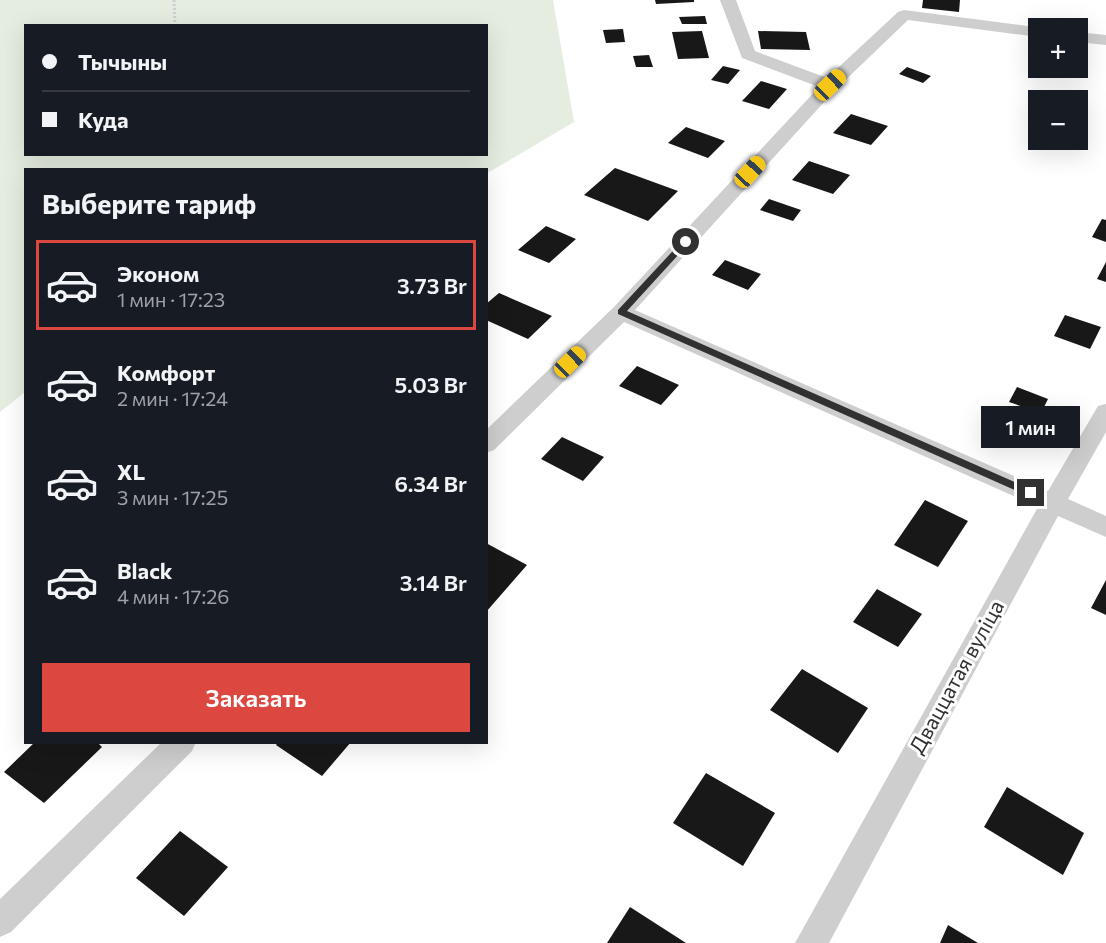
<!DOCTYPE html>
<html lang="ru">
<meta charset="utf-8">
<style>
:root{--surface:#171b24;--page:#242831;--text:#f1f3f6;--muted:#9ea1a6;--line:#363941;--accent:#dc483f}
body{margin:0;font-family:Commissioner,sans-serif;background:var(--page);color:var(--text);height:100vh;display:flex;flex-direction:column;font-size:22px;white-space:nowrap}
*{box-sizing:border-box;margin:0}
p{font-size:20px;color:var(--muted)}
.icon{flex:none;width:33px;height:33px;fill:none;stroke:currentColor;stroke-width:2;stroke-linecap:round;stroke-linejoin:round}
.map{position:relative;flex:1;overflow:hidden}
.sheet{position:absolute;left:24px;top:168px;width:464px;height:576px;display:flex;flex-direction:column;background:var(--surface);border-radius:0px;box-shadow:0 6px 24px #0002}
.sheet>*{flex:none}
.top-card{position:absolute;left:24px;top:24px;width:464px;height:132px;border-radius:0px;box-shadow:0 6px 24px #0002;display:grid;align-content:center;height:132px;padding:0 18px;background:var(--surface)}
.tools{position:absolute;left:1028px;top:18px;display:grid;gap:12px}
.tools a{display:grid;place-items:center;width:60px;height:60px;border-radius:0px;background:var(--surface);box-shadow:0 6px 24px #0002;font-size:30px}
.end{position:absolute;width:27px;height:27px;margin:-14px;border:8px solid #313131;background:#fff;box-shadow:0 0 0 3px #fff}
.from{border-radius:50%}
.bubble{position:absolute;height:42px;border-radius:0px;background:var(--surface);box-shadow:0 6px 24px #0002;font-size:20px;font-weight:600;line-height:42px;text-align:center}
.car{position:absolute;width:18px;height:36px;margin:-18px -9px;border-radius:8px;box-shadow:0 0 4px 2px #0007;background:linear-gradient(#f5c518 24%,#345 0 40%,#f5c518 0 76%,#345 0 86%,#f5c518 0)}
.top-card b{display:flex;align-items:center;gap:21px;height:57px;font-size:22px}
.top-card b+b{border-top:2px solid var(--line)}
.top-card i{width:15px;height:15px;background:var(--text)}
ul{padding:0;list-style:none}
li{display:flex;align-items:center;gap:18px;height:90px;margin:0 12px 9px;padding:0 6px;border:3px solid transparent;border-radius:0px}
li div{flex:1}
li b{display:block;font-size:22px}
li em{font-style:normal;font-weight:600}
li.active{border-color:var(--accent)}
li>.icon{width:54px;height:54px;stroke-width:1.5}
h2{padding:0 18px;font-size:27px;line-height:72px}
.button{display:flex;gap:12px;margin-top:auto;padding:12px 18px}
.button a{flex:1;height:69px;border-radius:0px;background:var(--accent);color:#fff;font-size:24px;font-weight:600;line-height:69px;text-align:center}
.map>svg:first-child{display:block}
.green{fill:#e5ede0;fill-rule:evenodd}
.building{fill:#181818}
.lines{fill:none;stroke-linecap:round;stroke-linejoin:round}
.path{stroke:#cecece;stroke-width:3;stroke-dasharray:2 2;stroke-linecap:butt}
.minor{fill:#cecece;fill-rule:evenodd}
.route{fill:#313131}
.labels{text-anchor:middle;stroke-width:6;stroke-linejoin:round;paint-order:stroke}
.street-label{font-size:21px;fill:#313131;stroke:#fff}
</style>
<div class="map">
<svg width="1106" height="943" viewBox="0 0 1106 943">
<rect width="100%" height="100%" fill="#fff"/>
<path class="green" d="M 0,0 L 553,0 L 574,122 L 486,174 L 486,170 L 26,170 L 25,392 L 0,412 ZM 26,26 L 486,26 L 486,154 L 26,154 Z"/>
<path class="building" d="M 655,0 L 694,0 L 694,2 L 656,4 Z
M 923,0 L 960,0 L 959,12 L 922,8 Z
M 705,16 L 707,24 L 682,24 L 679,17 Z
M 623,29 L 625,42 L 606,43 L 603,30 Z
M 702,31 L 709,58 L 678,59 L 672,32 Z
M 758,31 L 806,32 L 810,50 L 761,49 Z
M 649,55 L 653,67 L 636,67 L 633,56 Z
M 723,66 L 740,70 L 728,84 L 711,80 Z
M 907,67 L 931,76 L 923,83 L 899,74 Z
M 761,81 L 787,89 L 769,109 L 742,101 Z
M 851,114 L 888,126 L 871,145 L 833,133 Z
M 686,127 L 725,141 L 708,158 L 668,143 Z
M 809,161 L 850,175 L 833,194 L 792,180 Z
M 615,168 L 678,191 L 648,221 L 584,195 Z
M 769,199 L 801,210 L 793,221 L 760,210 Z
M 1102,219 L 1106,220 L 1106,242 L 1092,237 Z
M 546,226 L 576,239 L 549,263 L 518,250 Z
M 725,260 L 761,274 L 748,290 L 712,275 Z
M 1106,262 L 1106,282 L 1097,279 Z
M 499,293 L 552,316 L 528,339 L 486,320 L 486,304 Z
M 1065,315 L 1101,327 L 1090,349 L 1054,336 Z
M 637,366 L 679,385 L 661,405 L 619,386 Z
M 1017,387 L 1048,399 L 1041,413 L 1009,402 Z
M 562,437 L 604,457 L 583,481 L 541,459 Z
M 925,500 L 968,521 L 938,567 L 894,545 Z
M 486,543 L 527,565 L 486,612 Z
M 1106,580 L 1106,615 L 1091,608 Z
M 877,589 L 922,614 L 898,647 L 853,622 Z
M 802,669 L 868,708 L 838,753 L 770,710 Z
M 35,742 L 97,742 L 102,747 L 44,803 L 4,772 Z
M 278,742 L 351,742 L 322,776 L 276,745 Z
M 706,773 L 775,813 L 743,866 L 673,823 Z
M 1007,787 L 1084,833 L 1063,875 L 984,827 Z
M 180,831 L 228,867 L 184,916 L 136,878 Z
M 630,907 L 686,943 L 607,943 Z
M 948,925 L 978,943 L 940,943 Z"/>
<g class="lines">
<path class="path" d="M 174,0 L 175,26"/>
<path class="minor" d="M 720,0 L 736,0 L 755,51 L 827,78 L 898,12 L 904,10 L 1043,28 L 1038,28 L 1038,37 L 908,20 L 836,89 L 635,310 L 1048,491 L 1098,406 L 1106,404 L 1106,432 L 1068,499 L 1106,516 L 1106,537 L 1058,516 L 829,943 L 795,943 L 1038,507 L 624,322 L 494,450 L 486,453 L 486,430 L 614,307 L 819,87 L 742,58 Z
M 1077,32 L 1106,35 L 1106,45 L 1077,42 Z
M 162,742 L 196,742 L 192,751 L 11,932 L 0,937 L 0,899 Z"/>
</g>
<path class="route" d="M 683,240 L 690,242 L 627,311 L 1035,491 L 1035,496 L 1028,496 L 618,314 L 618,310 Z"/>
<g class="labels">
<g class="street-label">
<text transform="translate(957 677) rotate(-61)" y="7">Дваццатая вуліца</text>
</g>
</g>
</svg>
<div class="tools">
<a>+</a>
<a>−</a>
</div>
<i class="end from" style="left:686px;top:242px"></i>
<i class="end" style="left:1031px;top:493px"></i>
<div class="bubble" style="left:981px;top:406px;width:99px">1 мин</div>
<i class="car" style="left:830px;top:85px;rotate:46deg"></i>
<i class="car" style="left:750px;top:172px;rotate:43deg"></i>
<i class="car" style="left:570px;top:362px;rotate:46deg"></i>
<div class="top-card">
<b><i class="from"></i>Тычыны</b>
<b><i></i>Куда</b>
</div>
<section class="sheet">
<h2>Выберите тариф</h2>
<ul>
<li class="active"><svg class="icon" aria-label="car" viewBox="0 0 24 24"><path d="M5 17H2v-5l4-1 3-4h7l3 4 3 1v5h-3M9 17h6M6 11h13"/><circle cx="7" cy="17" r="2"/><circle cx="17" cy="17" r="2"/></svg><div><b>Эконом</b><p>1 мин · 17:23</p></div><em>3.73 Br</em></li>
<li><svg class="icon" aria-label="car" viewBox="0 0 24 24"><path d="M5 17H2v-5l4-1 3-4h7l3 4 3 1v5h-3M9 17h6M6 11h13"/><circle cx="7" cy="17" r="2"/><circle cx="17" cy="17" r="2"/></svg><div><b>Комфорт</b><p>2 мин · 17:24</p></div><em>5.03 Br</em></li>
<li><svg class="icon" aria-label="car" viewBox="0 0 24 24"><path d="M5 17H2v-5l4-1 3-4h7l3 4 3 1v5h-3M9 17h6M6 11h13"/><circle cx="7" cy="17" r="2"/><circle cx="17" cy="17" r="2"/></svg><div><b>XL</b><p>3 мин · 17:25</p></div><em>6.34 Br</em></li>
<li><svg class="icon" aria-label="car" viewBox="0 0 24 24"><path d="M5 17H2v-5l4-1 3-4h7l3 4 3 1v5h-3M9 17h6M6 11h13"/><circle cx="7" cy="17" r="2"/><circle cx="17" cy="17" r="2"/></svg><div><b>Black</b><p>4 мин · 17:26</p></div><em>3.14 Br</em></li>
</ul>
<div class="button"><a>Заказать</a></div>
</section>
</div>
